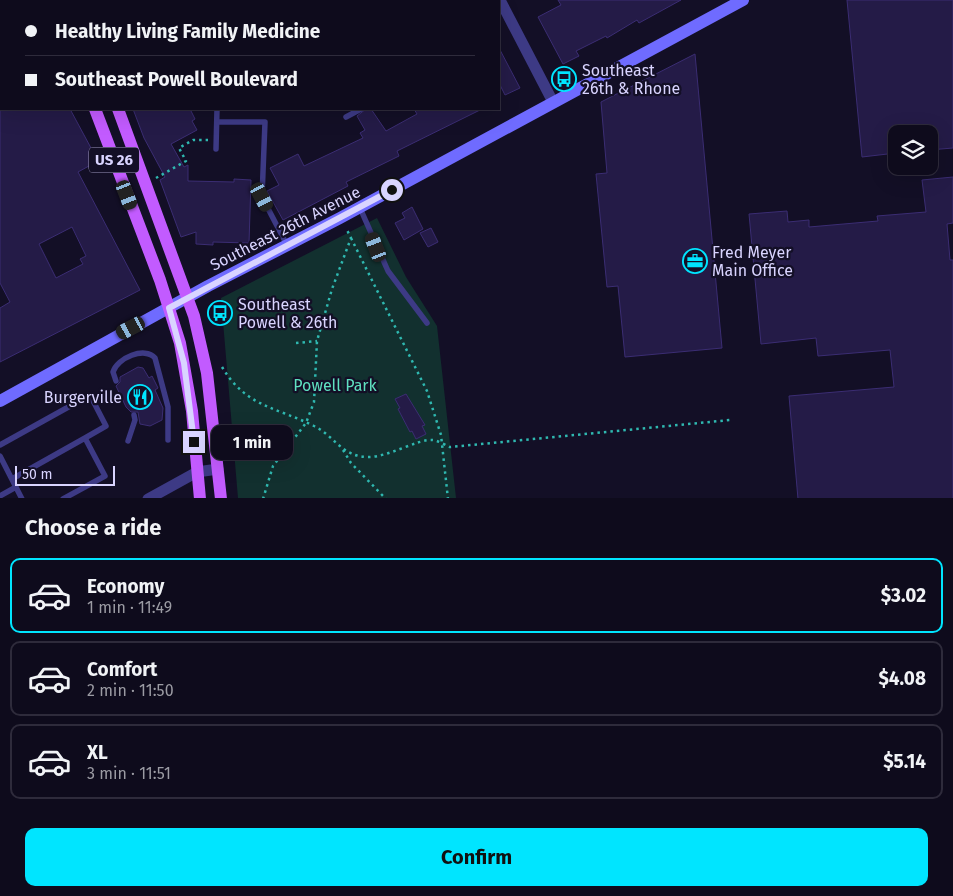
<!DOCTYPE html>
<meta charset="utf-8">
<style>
:root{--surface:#0e0b1c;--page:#1c1929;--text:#f1f3f6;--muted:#9b9ba3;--line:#2e2b3b;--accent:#00e5ff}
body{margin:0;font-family:"Fira Sans",sans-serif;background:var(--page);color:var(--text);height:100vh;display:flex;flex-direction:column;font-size:19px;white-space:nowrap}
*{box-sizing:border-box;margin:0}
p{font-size:16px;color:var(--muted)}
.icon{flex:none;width:28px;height:28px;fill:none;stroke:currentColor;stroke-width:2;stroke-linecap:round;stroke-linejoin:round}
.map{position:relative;height:498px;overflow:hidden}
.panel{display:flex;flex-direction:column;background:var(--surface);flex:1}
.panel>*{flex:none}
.guide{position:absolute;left:0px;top:0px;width:500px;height:110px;box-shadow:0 5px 20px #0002,0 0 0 1px var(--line);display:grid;align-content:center;height:110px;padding:0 25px;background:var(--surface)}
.buttons{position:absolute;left:888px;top:125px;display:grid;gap:10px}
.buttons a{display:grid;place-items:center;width:50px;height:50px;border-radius:10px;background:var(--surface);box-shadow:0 5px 20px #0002,0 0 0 1px var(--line);font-size:25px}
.scale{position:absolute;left:15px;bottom:12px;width:100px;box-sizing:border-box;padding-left:5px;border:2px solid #d9d4ff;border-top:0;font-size:14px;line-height:18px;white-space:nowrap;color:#d9d4ff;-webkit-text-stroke:4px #130f26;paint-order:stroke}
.end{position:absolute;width:22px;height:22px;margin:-11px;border:6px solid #d9d4ff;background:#111;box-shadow:0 0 0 2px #111}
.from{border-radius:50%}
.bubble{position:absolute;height:35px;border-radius:10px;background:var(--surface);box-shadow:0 5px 20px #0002,0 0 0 1px var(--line);font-size:16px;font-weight:700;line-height:35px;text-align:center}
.car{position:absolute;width:15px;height:30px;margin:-15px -8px;border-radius:6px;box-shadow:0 0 4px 1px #0007;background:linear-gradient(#222 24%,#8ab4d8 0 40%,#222 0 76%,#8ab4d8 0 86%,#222 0)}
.guide b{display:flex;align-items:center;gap:18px;height:48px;font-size:19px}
.guide b+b{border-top:1px solid var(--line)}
.guide i{width:12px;height:12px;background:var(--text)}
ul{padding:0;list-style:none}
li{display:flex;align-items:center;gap:15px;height:75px;margin:0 10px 8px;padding:0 15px;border:2px solid var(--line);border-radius:10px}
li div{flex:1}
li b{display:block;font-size:19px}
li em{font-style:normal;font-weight:700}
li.active{border-color:var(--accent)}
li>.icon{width:45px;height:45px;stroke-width:1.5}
h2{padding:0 25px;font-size:22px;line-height:60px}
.button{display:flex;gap:10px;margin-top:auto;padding:10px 25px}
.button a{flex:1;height:58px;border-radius:10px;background:var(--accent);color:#111;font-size:20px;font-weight:700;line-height:58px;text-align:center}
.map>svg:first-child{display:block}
.green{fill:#12302f}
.building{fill:#241b47;stroke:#3b2d73;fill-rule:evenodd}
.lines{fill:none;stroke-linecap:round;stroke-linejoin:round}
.path{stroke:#2fb8b0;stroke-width:2.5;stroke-dasharray:2.5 4;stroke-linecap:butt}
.lane{stroke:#3d3a85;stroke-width:5.5}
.street{stroke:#3d3a85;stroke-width:11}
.secondary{stroke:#6f6bff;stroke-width:12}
.primary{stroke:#c25bff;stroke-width:12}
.route{stroke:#d9d4ff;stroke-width:6}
.labels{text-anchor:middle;stroke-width:4.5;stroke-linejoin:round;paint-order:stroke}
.shield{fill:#130f26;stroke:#9e99be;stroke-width:1}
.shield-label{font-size:15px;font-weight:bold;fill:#d9d4ff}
.poi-label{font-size:16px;fill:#d9d4ff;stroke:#130f26;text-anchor:start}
.street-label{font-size:16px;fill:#d9d4ff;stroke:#130f26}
.park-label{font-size:16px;fill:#5fe0c0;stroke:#130f26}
</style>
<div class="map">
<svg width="953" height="499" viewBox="0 0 953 499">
<rect width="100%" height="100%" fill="#130f26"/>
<path class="green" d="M 377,218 L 406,277 L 437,326 L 456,498 L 238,498 L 221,298 Z"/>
<path class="building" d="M 558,0 L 681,0 L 639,23 L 637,20 L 607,38 L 606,36 L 576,51 L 579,56 L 563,64 L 538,17 L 561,5 Z
M 847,0 L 953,0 L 953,148 L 929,150 L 929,134 L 896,134 L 896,153 L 862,157 Z
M 499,48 L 520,88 L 505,95 L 499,83 Z
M 695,54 L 722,348 L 625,357 L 618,286 L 607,287 L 596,174 L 607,173 L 601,102 Z
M 0,109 L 70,109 L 98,161 L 78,172 L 140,290 L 0,362 L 0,308 L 10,302 L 0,283 ZM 72,227 L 86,256 L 80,259 L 83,264 L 56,278 L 39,244 Z
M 133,109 L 190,109 L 195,119 L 192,121 L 197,130 L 171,144 L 184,167 L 188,165 L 188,181 L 234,182 L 234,179 L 251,180 L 249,243 L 213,242 L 213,245 L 196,244 L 196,232 L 181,237 L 160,180 L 165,177 L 144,138 Z
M 366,109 L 371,109 L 386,131 L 417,114 L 414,109 L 482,109 L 397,151 L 399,156 L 346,182 L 348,186 L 283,220 L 267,191 L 279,185 L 270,168 L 298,154 L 304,166 L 363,138 L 360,133 L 365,130 L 357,116 Z
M 953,177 L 953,223 L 947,224 L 950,260 L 953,260 L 953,499 L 798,499 L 789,396 L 894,387 L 890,350 L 818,356 L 816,338 L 761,344 L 749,214 L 787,211 L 788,222 L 809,220 L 809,227 L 878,221 L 877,216 L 926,212 L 922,180 Z
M 412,207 L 423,229 L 404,240 L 395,223 L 405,218 L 402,213 Z
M 431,228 L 438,242 L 428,247 L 420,233 Z
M 138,367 L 143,368 L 149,378 L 152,376 L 158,388 L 155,390 L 163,408 L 162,420 L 150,426 L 140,424 L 138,412 L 131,412 L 126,407 L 116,386 L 120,382 L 120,377 Z
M 406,394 L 425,425 L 422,426 L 426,434 L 416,439 L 412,431 L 410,432 L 398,409 L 400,408 L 395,399 Z"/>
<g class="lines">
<path class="path" d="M 156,178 L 186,161 L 179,148 L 193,140 L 208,140
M 351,238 L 427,391 L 441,435 L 448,499
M 296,343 L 317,341
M 222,367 C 246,407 276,407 314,426 C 335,436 341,457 369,457 C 388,457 418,439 432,440 C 437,440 445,445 450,447 L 730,420
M 343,450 L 351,463 L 386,499
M 263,499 L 273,466 L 306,423 L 314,402 L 317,341 L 332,289 L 351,238 L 346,228"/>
<path class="lane" d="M 200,0 L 201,1
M 346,117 L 361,109
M 217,122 L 265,122 L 262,197 L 287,245
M 216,149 L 217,109
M 360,208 L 388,271 L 427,323
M 116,381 L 113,372 C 117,358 145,346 155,358 L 168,407 L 168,440
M 128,441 L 135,420 L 134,415
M 0,445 L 90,395 L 106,426 L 85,438
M 0,456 L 22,499
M 12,479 L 85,438 L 105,476 L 63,499
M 0,496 L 16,487"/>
<path class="street" d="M 500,0 L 553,102
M 409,1 L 411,0
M 0,39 L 1,38
M 148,499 L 197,472 L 218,469"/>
<path class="secondary" d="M 0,401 L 208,286 L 340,218 L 743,0"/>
<path class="primary" d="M 54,0 L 54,1
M 76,0 L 77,1
M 95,109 L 160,280 L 180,343 L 192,411 L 200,499
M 118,109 L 194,316 L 207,373 L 221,499"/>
</g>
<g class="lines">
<path class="route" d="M 194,442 L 184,363 L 169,308 L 392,190"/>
</g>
<defs>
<symbol id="bus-ring" viewBox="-11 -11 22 22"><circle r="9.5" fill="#130f26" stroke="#00e5ff" stroke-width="1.5"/><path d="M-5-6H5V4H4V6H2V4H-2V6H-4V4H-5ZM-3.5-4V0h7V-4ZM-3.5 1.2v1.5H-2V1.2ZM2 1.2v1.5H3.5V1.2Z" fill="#00e5ff"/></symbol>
<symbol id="office-ring" viewBox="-11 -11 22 22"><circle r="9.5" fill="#130f26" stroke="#00e5ff" stroke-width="1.5"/><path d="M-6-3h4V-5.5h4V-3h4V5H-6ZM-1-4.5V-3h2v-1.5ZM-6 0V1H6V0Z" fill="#00e5ff"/></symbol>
<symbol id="restaurant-ring" viewBox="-11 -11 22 22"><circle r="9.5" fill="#130f26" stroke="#00e5ff" stroke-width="1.5"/><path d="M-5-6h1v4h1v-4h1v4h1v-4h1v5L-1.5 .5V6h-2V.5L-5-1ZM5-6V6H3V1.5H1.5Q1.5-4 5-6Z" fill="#00e5ff"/></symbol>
</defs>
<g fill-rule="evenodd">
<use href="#bus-ring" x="550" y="65" width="28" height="28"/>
<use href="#office-ring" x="681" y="247" width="28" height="28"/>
<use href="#bus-ring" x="206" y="299" width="28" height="28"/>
<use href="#restaurant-ring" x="126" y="383" width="28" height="28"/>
</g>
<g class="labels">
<rect class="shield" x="89" y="147.5" width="50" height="25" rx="4"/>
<g class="shield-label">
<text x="114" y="165">US 26</text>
</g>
<g class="poi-label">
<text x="582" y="76">Southeast<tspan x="582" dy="18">26th &amp; Rhone</tspan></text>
<text x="712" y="258">Fred Meyer<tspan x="712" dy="18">Main Office</tspan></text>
<text x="238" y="310">Southeast<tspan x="238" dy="18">Powell &amp; 26th</tspan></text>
<text x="122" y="403" text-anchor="end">Burgerville</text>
</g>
<g class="street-label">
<text transform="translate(285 228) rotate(-27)" y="6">Southeast 26th Avenue</text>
</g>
<g class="park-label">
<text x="335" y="391">Powell Park</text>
</g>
</g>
</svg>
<div class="buttons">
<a><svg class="icon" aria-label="layers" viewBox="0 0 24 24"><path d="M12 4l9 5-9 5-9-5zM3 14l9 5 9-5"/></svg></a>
</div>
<div class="scale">50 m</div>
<i class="end from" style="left:392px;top:190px"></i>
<i class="end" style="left:194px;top:442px"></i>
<div class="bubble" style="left:211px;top:425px;width:82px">1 min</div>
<i class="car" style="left:127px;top:195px;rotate:159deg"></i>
<i class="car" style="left:262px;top:197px;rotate:152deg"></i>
<i class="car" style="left:376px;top:247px;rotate:339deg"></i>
<i class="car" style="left:131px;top:328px;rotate:242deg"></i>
<div class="guide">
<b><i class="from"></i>Healthy Living Family Medicine</b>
<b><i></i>Southeast Powell Boulevard</b>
</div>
</div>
<section class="panel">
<h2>Choose a ride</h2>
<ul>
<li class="active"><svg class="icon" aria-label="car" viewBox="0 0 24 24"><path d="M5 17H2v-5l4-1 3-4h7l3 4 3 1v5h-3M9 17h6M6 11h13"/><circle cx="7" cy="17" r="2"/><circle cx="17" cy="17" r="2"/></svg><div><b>Economy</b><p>1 min · 11:49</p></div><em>$3.02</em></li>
<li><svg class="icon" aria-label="car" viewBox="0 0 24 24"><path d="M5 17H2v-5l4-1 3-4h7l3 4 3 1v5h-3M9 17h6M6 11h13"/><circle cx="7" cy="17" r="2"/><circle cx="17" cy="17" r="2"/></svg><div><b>Comfort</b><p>2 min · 11:50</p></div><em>$4.08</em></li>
<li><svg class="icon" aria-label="car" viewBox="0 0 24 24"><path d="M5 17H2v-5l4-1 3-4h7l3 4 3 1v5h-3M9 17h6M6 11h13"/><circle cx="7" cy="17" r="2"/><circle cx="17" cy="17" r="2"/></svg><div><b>XL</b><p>3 min · 11:51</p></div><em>$5.14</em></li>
</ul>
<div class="button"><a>Confirm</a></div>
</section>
